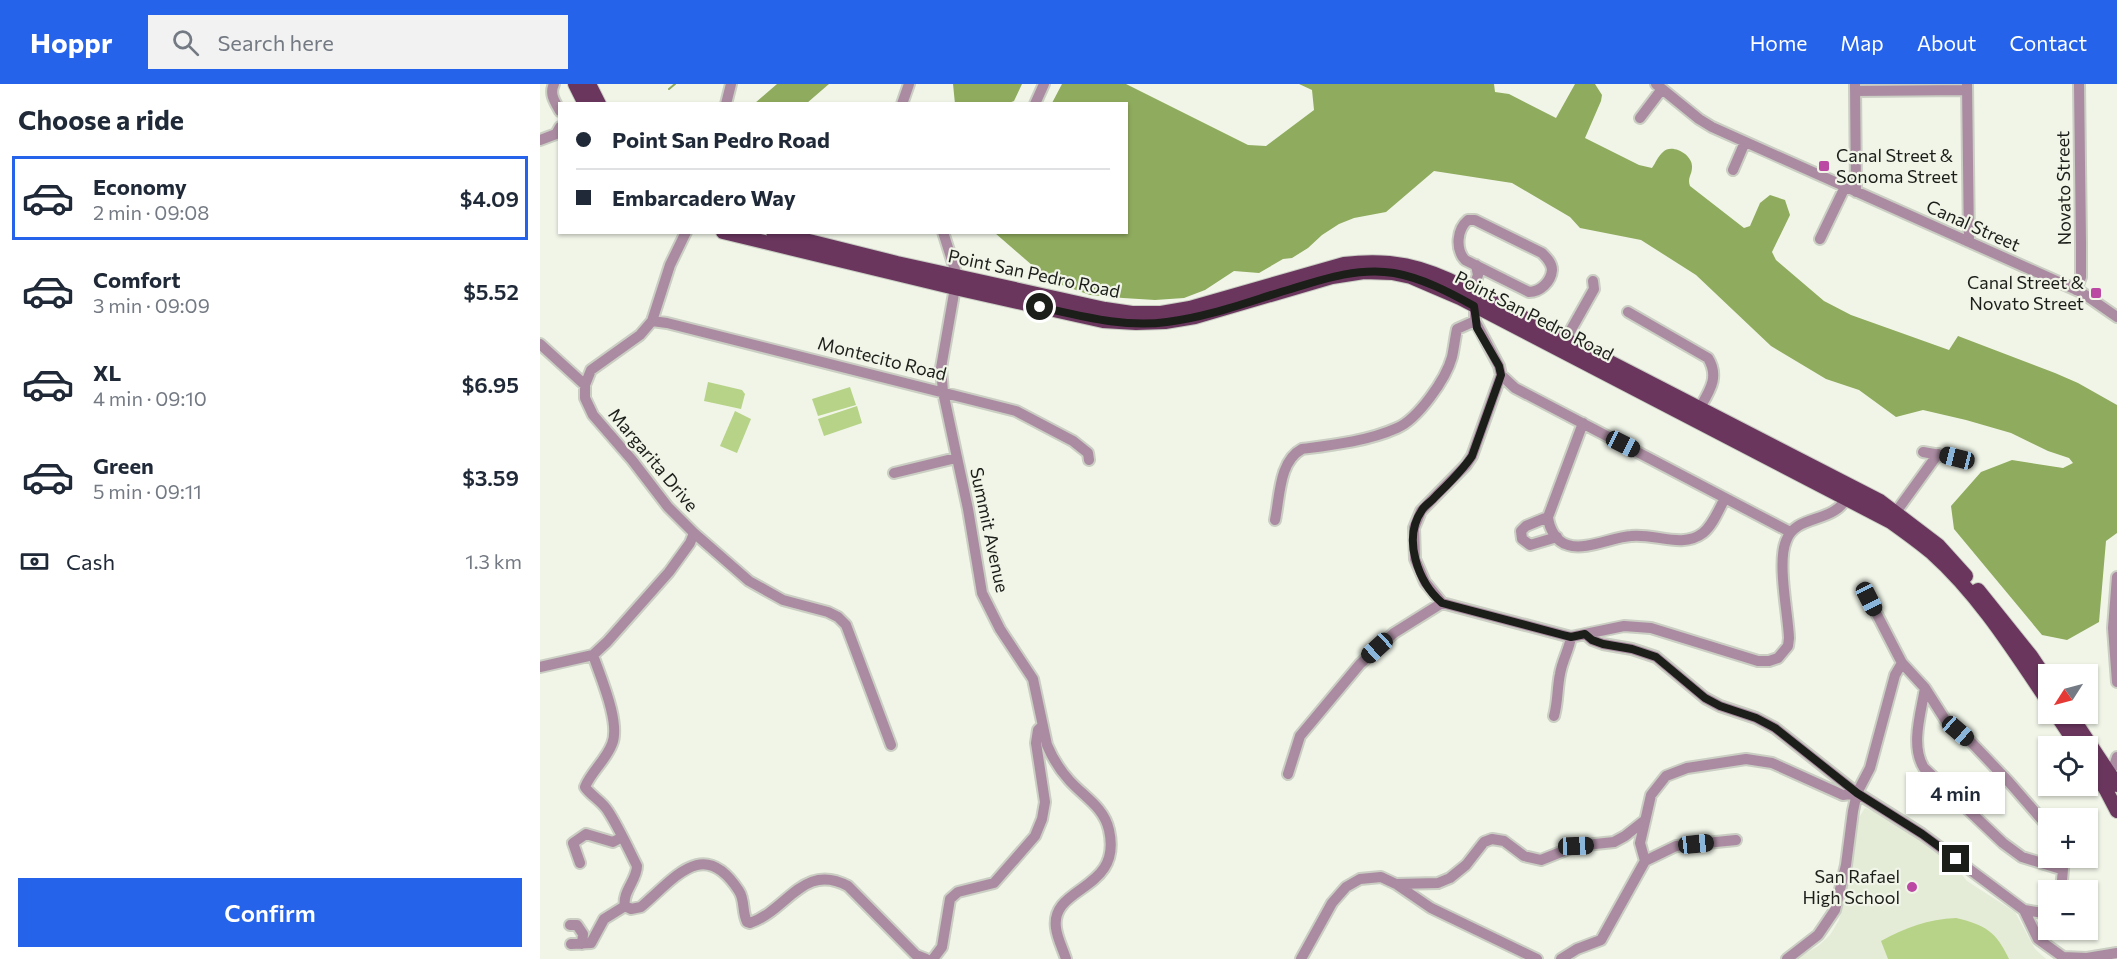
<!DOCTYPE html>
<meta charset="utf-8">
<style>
:root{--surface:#fff;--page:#f2f2f3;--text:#1f2937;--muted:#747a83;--line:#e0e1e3;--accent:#2563eb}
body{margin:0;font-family:Commissioner,sans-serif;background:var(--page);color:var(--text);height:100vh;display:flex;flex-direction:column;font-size:22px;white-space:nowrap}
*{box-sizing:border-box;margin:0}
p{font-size:20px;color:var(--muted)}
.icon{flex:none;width:33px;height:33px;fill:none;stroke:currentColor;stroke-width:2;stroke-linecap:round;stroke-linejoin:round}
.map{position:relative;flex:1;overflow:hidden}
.sheet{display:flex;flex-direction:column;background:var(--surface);width:540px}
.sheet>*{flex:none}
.hud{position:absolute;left:18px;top:18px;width:570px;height:132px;border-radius:0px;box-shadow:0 2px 4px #0004;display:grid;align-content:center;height:132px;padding:0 18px;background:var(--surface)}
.needle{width:39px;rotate:234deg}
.fabs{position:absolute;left:1498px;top:580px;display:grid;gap:12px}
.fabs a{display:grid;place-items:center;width:60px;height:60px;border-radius:0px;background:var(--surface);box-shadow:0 2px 4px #0004;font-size:30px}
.end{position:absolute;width:27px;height:27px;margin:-14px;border:8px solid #1c1e19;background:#fff;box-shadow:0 0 0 3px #fff}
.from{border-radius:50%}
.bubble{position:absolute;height:42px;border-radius:0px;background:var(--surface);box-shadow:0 2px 4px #0004;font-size:20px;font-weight:600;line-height:42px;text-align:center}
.car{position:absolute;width:18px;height:36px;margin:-18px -9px;border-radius:8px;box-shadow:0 0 4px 2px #0007;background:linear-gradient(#222 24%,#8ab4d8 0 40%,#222 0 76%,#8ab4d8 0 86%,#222 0)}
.hud b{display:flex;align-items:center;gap:21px;height:57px;font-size:22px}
.hud b+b{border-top:2px solid var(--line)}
.hud i{width:15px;height:15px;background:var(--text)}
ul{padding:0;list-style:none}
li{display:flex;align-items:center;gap:18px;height:84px;margin:0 12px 9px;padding:0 6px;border:3px solid transparent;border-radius:0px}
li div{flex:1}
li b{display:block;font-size:22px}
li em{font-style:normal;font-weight:600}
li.selected{border-color:var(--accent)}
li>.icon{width:54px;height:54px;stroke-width:1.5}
h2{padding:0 18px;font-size:27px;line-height:72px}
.pay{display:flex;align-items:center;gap:15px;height:66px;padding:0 18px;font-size:22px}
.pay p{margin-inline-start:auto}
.primary-button{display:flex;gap:12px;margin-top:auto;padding:12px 18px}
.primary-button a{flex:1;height:69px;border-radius:0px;background:var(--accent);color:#fff;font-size:24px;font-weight:600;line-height:69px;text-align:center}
header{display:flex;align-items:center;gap:36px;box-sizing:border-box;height:84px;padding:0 30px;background:var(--accent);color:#fff}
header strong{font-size:28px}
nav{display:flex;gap:33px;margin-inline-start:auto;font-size:21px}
.search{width:420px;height:54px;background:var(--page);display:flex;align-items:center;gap:15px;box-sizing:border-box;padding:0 21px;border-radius:0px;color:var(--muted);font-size:22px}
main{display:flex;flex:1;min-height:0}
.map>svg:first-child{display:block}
.built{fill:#e4ecd7}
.green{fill:#b7d387}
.water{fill:#8fab5d}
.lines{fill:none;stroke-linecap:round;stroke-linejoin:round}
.stream{stroke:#8fab5d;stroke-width:2}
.minor-casing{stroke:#cacec3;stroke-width:14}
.major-casing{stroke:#cacec3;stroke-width:16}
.minor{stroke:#aa8ba1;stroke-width:10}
.major{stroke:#6a365e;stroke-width:14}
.route{stroke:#1c1e19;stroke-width:8}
.poi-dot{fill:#bb49a4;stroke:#f0f5e8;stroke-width:2}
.labels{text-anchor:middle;stroke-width:4.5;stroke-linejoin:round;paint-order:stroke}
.poi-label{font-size:18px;fill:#1c1e19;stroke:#f0f5e8;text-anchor:end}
.street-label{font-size:18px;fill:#1c1e19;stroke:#f0f5e8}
</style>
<header>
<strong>Hoppr</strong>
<div class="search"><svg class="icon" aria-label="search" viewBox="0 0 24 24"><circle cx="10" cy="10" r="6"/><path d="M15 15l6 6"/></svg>Search here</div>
<nav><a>Home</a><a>Map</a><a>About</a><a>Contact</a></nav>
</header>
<main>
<section class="sheet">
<h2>Choose a ride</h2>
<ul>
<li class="selected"><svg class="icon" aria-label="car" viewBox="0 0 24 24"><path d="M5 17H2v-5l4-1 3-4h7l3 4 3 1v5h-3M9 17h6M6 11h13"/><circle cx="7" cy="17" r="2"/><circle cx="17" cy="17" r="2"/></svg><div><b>Economy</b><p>2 min · 09:08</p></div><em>$4.09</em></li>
<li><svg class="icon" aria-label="car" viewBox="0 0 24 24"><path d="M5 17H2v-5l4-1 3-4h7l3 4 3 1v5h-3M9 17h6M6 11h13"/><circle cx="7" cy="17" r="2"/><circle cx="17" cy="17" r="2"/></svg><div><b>Comfort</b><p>3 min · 09:09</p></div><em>$5.52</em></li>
<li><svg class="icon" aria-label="car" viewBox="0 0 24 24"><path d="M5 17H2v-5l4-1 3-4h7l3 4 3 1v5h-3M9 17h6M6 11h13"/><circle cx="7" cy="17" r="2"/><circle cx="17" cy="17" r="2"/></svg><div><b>XL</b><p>4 min · 09:10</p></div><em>$6.95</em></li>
<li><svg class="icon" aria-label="car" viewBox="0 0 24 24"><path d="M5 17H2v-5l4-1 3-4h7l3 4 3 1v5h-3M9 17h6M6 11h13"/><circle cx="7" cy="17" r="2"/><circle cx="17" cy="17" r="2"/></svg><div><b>Green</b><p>5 min · 09:11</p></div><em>$3.59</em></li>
</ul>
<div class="pay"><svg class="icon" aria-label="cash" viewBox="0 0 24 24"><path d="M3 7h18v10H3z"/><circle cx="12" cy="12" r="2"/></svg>Cash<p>1.3 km</p></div>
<div class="primary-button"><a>Confirm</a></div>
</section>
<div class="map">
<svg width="1577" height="875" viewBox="0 0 1577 875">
<rect width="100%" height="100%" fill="#f0f5e8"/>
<path class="built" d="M 1325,724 L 1346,732 L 1370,748 L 1390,765 L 1414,781 L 1427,797 L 1475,828 L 1495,865 L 1506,875 L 1256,875 L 1278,862 L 1290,851 L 1299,836 L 1306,809 L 1318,735 Z"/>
<path class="green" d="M 168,298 L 202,306 L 205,310 L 201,325 L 164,317 Z
M 310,303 L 316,321 L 278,332 L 272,315 Z
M 317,322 L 322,339 L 284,352 L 278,335 Z
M 195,327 L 211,335 L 197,369 L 180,362 Z
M 1416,834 C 1445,841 1456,847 1469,875 L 1348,875 L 1341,857 C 1365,844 1388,835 1416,834 Z"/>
<path class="water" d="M 237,0 L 289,0 L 267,19 L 215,19 Z
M 413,0 L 482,0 L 474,17 L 469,19 L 415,20 Z
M 522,0 L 586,0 L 708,61 L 726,62 L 774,26 L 772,6 L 759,0 L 954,0 L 955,8 L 969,10 L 1016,34 L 1035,0 L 1055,0 L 1062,11 L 1061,17 L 1045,54 L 1099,81 L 1112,84 C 1115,80 1118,72 1123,68 C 1132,59 1153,71 1152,83 C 1152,91 1147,94 1150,102 L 1204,144 L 1210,142 L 1220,119 L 1230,111 L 1245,116 L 1250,131 L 1232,168 L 1236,176 L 1284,217 L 1311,231 L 1409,266 L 1418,252 L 1515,289 L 1538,299 L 1577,321 L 1577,449 L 1566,457 L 1559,538 L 1527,556 L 1502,551 L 1414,445 L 1411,422 L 1441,388 L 1472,376 L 1523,384 L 1533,379 L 1529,374 L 1508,367 L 1471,349 L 1426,336 L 1383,326 L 1356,333 L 1319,306 L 1286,295 L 1231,262 L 1156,191 L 1101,156 L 1040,144 L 1030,133 L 972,99 L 894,87 L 846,128 L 814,134 L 799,140 L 782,151 L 768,164 L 752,174 L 743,175 L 719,189 L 694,187 L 665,206 L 644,214 L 615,216 L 583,214 L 550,211 L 522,201 L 493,182 L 455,149 L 586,148 L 586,20 L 512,19 Z"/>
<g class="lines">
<path class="stream" d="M 129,5 L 135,0"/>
<defs>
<path id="minor" d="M 14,0 C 9,10 15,18 20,27
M 1116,0 L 1159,35 L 1172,43 L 1541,208 L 1577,233
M 1315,0 L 1316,108
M 1427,0 L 1429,158
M 1315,7 L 1427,6
M 186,20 L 191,0
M 362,20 L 369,0
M 495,20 L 504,0
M 1100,34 L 1122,5
M 0,56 L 16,50 L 20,43
M 1193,86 L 1205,58
M 928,136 L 935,136 L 1002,169 C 1007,174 1012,179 1012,186 C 1011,198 1000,208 989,208 L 925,176 C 915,165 917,145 928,136 Z
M 146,148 L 130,181 L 112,237 L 100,251 L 51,286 L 45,301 L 45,314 L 53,331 L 92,376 L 128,423 L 154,449 L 209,497 L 243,516 L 288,528 L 298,533 L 306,541 L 351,661
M 403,148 L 417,192 L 401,284 L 403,308 L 428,425 L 442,509 L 460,545 L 493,595 L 507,661 C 512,673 520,686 529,696 C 544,713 564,723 569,746 C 583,808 510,801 516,844 C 517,854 523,865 526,875
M 1280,155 L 1305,103
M 936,181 L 938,191 L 935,199 L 935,237 L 959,282 L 961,291 L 932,372 L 926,381 L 881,427 L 874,444 L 875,475 L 885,498 L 902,519 L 1031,553 L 1084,542 L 1111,544 L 1218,577 L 1229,577 L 1238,574 L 1248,562 L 1249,554 C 1248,529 1237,479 1246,457 C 1256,428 1296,442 1309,409
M 1536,206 L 1541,193 L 1541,160 L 1539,0
M 1088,228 L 1168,274 C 1181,295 1167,310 1157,329
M 112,237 L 127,239 L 476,327 L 533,357 L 548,369 L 549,376
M 0,260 L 45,301
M 1023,260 L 1054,205 L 1053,197
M 961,291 L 975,304 L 1250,448
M 1043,339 L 1008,433 C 1009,444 1016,458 1028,461 C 1045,467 1073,453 1091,452 C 1115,449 1142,465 1163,449 C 1173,441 1179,425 1185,414
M 1383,368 L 1417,374
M 354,389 L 416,374
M 1356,428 L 1398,370
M 1008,433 L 986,442 L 981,447 L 982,455 L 990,461 L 1017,453
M 735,436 C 740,412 739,377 762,365 C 793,361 828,357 857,344 C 878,335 906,295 912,273 C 914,264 915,254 917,245 L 935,237
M 1577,493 L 1573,544 L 1577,598
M 1329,515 L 1362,579 L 1385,604 L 1406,637 L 1430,657 L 1469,698 L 1509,744
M 1045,550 L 1052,556 L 1063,560 L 1092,565 L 1116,573 L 1165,614 L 1180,622 L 1216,634 L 1235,644 L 1317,709 L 1382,750 L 1484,826 L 1498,855 L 1523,873 L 1547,874 L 1577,869
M 53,571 C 60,592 81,639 72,660 C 66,676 51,688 45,703 C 50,711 62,717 68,727 C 79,744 88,764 97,782 C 97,796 82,808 85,822 L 91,825 L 101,823 C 135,794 164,752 199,807 C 205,816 202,828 207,838 L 210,839 C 248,826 263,778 308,802 L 376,871 L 386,875
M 0,583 L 53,571 L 67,558 L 129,488 L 150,459 L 154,449
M 1385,604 C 1381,629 1370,662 1384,684 L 1463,759 L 1482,773 L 1521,785
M 1014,632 C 1018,618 1017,604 1020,590 C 1022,577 1029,566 1031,553
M 748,690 L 760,652 L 820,580 L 854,549 L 902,519
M 1562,692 L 1574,682 L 1577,673
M 1105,777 L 1100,759 L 1111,711 L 1126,692 L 1147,684 L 1206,675 L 1232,679 L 1303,711 L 1317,709
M 1105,777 L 1136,762 L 1196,756
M 40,779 L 33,759 L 46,750 L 73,758 L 82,753
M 856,800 L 891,824 L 997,875
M 1521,807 L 1524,774
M 1484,826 L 1509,830
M 30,841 L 37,841 L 43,850 L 42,860
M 31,860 L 51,859 L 64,835 L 85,822
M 393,875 L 402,863 L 410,815 L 418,808 L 454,799 L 495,752 L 502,735 L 505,718 L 496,659 L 498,646 L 502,642
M 761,875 L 792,819 L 806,803 L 820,795 L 841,793 L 856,800 L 898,799 L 910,794 L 926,781 L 944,758 L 952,755 L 964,757 L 984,772 L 1001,776 L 1036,762 L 1074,758 L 1085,752 L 1104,737
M 1021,875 L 1037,865 L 1061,856 L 1105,777
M 1247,875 L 1278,851 L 1295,826 L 1306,781 L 1313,727 L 1317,709 L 1330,684 L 1355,591 L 1362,579"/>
<path id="major" d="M 35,0 L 45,20
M 49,0 L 59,20
M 183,148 L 415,204 L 563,237 L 596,239 L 625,238 L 655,233 L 792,193 L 824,188 L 852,189 L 871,193 L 920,214 L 1351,438 C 1365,448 1379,458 1392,469 C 1439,511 1474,567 1509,619
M 233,148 L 357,179 L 565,225 L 592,229 L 621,229 L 650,224 L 804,180 C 851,174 882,182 924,203 L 1340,417 L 1398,461 L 1426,492
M 1438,506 L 1491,572 L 1509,599
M 1516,630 L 1538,663
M 1530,630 L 1577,701
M 1548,677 L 1566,706 L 1577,727"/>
</defs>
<use href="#minor" class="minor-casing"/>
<use href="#major" class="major-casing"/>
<use href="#minor" class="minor"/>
<use href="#major" class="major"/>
</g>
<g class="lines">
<path class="route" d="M 500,223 C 541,232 584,244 627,238 C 669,233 710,217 751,205 C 783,195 819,183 854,189 C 882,194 909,208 934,222 L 937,244 L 959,282 L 961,291 L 932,372 C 922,387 908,400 895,413 C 891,418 885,421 882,426 C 862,455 878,498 902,519 L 1023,551 L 1031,553 L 1045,550 L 1052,556 L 1063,560 L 1092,565 L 1116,573 L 1165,614 L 1180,622 L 1216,634 L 1235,644 L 1317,709 L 1382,750 L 1416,775"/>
</g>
<g class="poi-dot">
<rect x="1278" y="76" width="12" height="12" rx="3"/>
<rect x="1550" y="203" width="12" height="12" rx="3"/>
<circle cx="1372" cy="803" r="6"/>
</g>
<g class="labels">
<g class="poi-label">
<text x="1296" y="78" text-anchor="start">Canal Street &amp;<tspan x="1296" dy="21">Sonoma Street</tspan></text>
<text x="1544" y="205">Canal Street &amp;<tspan x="1544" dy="21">Novato Street</tspan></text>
<text x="1360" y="799">San Rafael<tspan x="1360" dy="21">High School</tspan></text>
</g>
<g class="street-label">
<text transform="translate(1524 104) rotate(-91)" y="6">Novato Street</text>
<text transform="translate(1433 142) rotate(24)" y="6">Canal Street</text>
<text transform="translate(494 190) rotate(12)" y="6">Point San Pedro Road</text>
<text transform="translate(994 232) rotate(27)" y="6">Point San Pedro Road</text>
<text transform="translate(342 275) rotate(14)" y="6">Montecito Road</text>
<text transform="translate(113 376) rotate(50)" y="6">Margarita Drive</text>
<text transform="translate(449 446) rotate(78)" y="6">Summit Avenue</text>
</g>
</g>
</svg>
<div class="fabs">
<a><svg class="needle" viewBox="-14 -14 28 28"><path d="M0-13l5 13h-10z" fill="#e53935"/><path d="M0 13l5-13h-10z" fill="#747a83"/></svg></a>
<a><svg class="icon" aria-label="locate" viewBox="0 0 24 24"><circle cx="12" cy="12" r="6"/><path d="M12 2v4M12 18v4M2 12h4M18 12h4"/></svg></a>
<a>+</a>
<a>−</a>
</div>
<i class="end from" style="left:500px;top:223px"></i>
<i class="end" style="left:1416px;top:775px"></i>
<div class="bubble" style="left:1366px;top:688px;width:99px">4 min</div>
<i class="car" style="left:1083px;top:360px;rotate:117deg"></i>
<i class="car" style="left:1417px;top:374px;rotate:284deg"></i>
<i class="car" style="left:1329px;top:515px;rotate:153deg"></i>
<i class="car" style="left:837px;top:564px;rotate:228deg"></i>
<i class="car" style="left:1418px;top:647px;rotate:131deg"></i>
<i class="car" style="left:1156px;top:760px;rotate:84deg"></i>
<i class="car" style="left:1036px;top:762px;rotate:88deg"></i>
<div class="hud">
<b><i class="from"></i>Point San Pedro Road</b>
<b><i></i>Embarcadero Way</b>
</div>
</div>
</main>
